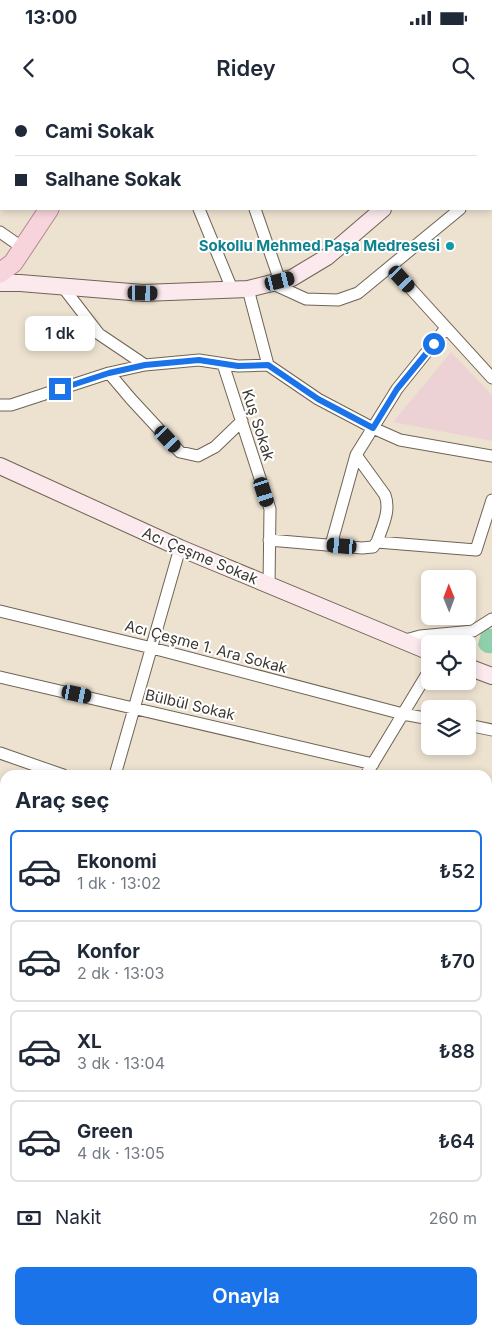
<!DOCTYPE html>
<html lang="tr">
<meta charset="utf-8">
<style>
:root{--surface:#fff;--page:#f6f6f7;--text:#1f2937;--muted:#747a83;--line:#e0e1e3;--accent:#1a73e8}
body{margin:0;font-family:Inter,sans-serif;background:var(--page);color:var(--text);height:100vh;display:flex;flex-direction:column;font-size:19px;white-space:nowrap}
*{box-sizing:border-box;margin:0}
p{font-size:16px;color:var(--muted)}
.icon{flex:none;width:28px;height:28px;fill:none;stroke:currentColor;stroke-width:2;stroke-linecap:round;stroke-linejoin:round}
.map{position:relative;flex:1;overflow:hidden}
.details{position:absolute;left:0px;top:670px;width:492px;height:565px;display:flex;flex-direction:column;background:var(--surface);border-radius:15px 15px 0 0;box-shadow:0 2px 8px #0003}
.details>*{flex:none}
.guide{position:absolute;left:0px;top:0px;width:492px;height:110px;box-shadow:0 2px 8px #0003;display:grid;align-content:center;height:110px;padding:0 15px;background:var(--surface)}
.needle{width:32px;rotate:359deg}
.fabs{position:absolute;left:421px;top:470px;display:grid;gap:10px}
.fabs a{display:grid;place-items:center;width:55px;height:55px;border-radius:8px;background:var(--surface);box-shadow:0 2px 8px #0003;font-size:25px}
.end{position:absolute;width:22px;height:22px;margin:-11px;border:6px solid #1a73e8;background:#fff;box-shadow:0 0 0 2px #fff}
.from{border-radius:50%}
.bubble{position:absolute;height:35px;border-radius:8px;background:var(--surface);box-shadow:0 2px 8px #0003;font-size:16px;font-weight:600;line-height:35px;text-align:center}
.car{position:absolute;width:15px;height:30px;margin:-15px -8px;border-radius:6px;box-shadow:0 0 4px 1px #0007;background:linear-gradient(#222 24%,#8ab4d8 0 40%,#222 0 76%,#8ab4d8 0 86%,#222 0)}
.guide b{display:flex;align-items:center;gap:18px;height:48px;font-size:19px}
.guide b+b{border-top:1px solid var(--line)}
.guide i{width:12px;height:12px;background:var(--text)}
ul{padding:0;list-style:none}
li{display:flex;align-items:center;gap:15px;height:82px;margin:0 10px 8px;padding:0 5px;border:2px solid var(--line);border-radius:8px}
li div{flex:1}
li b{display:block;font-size:19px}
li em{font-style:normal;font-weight:600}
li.active{border-color:var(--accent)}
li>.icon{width:45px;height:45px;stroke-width:1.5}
h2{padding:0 15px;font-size:22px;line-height:60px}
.pay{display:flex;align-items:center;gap:12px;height:55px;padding:0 15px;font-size:19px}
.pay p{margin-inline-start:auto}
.action{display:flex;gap:10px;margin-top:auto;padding:10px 15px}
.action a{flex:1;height:58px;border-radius:8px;background:var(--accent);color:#fff;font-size:20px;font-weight:600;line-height:58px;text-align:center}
.status{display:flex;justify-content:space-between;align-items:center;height:35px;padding:0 25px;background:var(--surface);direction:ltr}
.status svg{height:14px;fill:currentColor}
header{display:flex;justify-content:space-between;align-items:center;height:65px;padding:0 15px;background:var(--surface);font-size:22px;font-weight:600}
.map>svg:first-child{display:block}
.education{fill:#edd2d5}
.green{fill:#91ceaa}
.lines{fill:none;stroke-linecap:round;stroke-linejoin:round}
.street-casing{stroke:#6f6455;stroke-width:13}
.secondary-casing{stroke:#6f6455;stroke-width:18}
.primary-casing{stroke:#b28a90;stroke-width:21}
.highway-casing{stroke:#b28a90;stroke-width:23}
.street{stroke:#fff;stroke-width:11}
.secondary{stroke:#fbe9ed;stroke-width:16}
.primary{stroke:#f7d3db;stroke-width:19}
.highway{stroke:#f2b6c3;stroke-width:21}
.route{stroke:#1a73e8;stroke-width:6}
.culture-dot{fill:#0f9aa8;stroke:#fff;stroke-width:2}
.labels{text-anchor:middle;stroke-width:4;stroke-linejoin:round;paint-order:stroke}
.culture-label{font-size:15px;font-weight:bold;fill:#0d838f;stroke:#fff;text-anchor:end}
.street-label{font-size:15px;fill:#3b3730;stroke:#fff}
</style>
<div class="status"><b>13:00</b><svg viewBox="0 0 49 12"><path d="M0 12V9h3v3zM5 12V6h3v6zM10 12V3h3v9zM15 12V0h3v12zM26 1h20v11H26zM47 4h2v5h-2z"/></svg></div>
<header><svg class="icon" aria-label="back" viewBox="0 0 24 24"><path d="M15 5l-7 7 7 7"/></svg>Ridey<svg class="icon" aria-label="search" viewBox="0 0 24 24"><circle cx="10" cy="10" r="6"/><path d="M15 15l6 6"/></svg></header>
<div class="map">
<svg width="492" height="1235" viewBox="0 0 492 1235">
<rect width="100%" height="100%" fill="#ede2d0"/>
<path class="education" d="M 451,252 L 492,295 L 492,341 L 393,322 Z"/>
<path class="green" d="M 488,529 L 492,529 L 492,553 C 485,554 481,551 478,545 L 481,533 Z"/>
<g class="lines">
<defs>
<path id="street" d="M 21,0 L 21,1
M 121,0 L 121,1
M 46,1 L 47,0
M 170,1 L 170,0
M 0,55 L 1,55
M 199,109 L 232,189
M 255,109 L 280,181
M 0,132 L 23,148
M 391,167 L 492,278
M 271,183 L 306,199 L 338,200 L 358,193 L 460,109
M 62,186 L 99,234 L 145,265
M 248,189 L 268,265 L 318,299 L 373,328 L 400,340 L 492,356
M 223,264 L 270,409 L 269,485
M 109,273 L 131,299 L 180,352 L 198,356 L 215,347 L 242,321
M 0,305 L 11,305 L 109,273 L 145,265 L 199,260 L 238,266 L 268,265
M 269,440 L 362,448 L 373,447 L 377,442 C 382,427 391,411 385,395 L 356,355
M 377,442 L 476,450 L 492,400
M 331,445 L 356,355 L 397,289 L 446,228
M 0,511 L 152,548 L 403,614 L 430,619
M 402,541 L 420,536 L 473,531 L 492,519
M 0,577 L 373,664
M 468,625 L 492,630
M 0,653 L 63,675
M 115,675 L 180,448
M 366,675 L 430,569
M 488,752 L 492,746
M 488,790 L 492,792
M 0,843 L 5,844
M 488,935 L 492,938
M 488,1000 L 492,990
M 84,1235 L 86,1230"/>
<path id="secondary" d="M 0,183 L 20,183 L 143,193 L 248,189 L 292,178 L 327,157 L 383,109
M 0,366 L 180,448 L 430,552
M 468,567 L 492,576
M 0,1153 L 5,1154
M 335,1230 L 356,1235"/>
<path id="primary" d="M 419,0 L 420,1
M 231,1 L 235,0
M 491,78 L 492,78
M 0,173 L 13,163 L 49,109"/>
<path id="highway" d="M 0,968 L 5,969
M 0,986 L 5,987
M 488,1080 L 492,1081
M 488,1101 L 492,1102"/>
</defs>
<use href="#street" class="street-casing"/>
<use href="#secondary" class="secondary-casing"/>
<use href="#primary" class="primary-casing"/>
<use href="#highway" class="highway-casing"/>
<use href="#street" class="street"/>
<use href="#secondary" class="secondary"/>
<use href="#primary" class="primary"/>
<use href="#highway" class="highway"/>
</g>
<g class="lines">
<path class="route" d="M 60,289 L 109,273 L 145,265 L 199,260 L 238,266 L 268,265 L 318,299 L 373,328 L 397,289 L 434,244"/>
</g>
<circle class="culture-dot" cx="450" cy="146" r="5"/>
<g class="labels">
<g class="culture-label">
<text x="440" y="151">Sokollu Mehmed Paşa Medresesi</text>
</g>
<g class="street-label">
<text transform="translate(258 325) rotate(72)" y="5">Kuş Sokak</text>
<text transform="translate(200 456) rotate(23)" y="5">Acı Çeşme Sokak</text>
<text transform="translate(206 547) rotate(15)" y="5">Acı Çeşme 1. Ara Sokak</text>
<text transform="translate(190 605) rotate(13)" y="5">Bülbül Sokak</text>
</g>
</g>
</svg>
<div class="fabs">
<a><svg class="needle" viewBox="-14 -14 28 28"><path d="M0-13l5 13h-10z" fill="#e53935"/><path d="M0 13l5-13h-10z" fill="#747a83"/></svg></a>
<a><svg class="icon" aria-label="locate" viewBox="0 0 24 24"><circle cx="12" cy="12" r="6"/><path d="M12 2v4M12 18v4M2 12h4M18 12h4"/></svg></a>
<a><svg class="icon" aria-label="layers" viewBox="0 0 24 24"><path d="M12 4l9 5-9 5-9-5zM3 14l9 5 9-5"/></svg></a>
</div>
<i class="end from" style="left:434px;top:244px"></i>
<i class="end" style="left:60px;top:289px"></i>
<div class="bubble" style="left:25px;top:216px;width:70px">1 dk</div>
<i class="car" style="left:402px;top:179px;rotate:137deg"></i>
<i class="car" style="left:280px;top:181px;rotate:76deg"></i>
<i class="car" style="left:143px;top:193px;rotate:91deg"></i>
<i class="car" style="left:168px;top:339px;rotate:137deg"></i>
<i class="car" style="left:264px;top:392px;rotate:162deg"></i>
<i class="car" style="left:342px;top:446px;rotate:275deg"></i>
<i class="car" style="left:77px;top:594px;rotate:102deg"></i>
<div class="guide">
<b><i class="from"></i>Cami Sokak</b>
<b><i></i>Salhane Sokak</b>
</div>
<section class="details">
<h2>Araç seç</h2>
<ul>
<li class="active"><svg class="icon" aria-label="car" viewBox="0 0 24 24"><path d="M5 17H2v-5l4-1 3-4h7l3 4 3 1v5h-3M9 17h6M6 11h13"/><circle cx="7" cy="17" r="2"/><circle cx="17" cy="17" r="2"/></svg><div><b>Ekonomi</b><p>1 dk · 13:02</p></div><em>₺52</em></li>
<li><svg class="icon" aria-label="car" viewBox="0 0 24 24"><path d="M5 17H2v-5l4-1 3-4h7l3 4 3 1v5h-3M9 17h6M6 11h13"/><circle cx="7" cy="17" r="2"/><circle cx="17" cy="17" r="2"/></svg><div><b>Konfor</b><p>2 dk · 13:03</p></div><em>₺70</em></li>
<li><svg class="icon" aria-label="car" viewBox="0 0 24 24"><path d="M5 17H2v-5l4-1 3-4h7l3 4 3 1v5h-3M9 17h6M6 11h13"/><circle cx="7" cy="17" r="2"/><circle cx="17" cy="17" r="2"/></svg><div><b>XL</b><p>3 dk · 13:04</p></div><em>₺88</em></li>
<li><svg class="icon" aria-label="car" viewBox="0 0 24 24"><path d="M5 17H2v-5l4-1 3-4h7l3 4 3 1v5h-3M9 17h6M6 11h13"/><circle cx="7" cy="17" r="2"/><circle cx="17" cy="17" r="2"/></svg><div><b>Green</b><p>4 dk · 13:05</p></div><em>₺64</em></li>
</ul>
<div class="pay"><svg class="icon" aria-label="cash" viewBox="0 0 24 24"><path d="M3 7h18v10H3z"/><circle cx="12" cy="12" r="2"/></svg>Nakit<p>260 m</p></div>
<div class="action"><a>Onayla</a></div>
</section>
</div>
